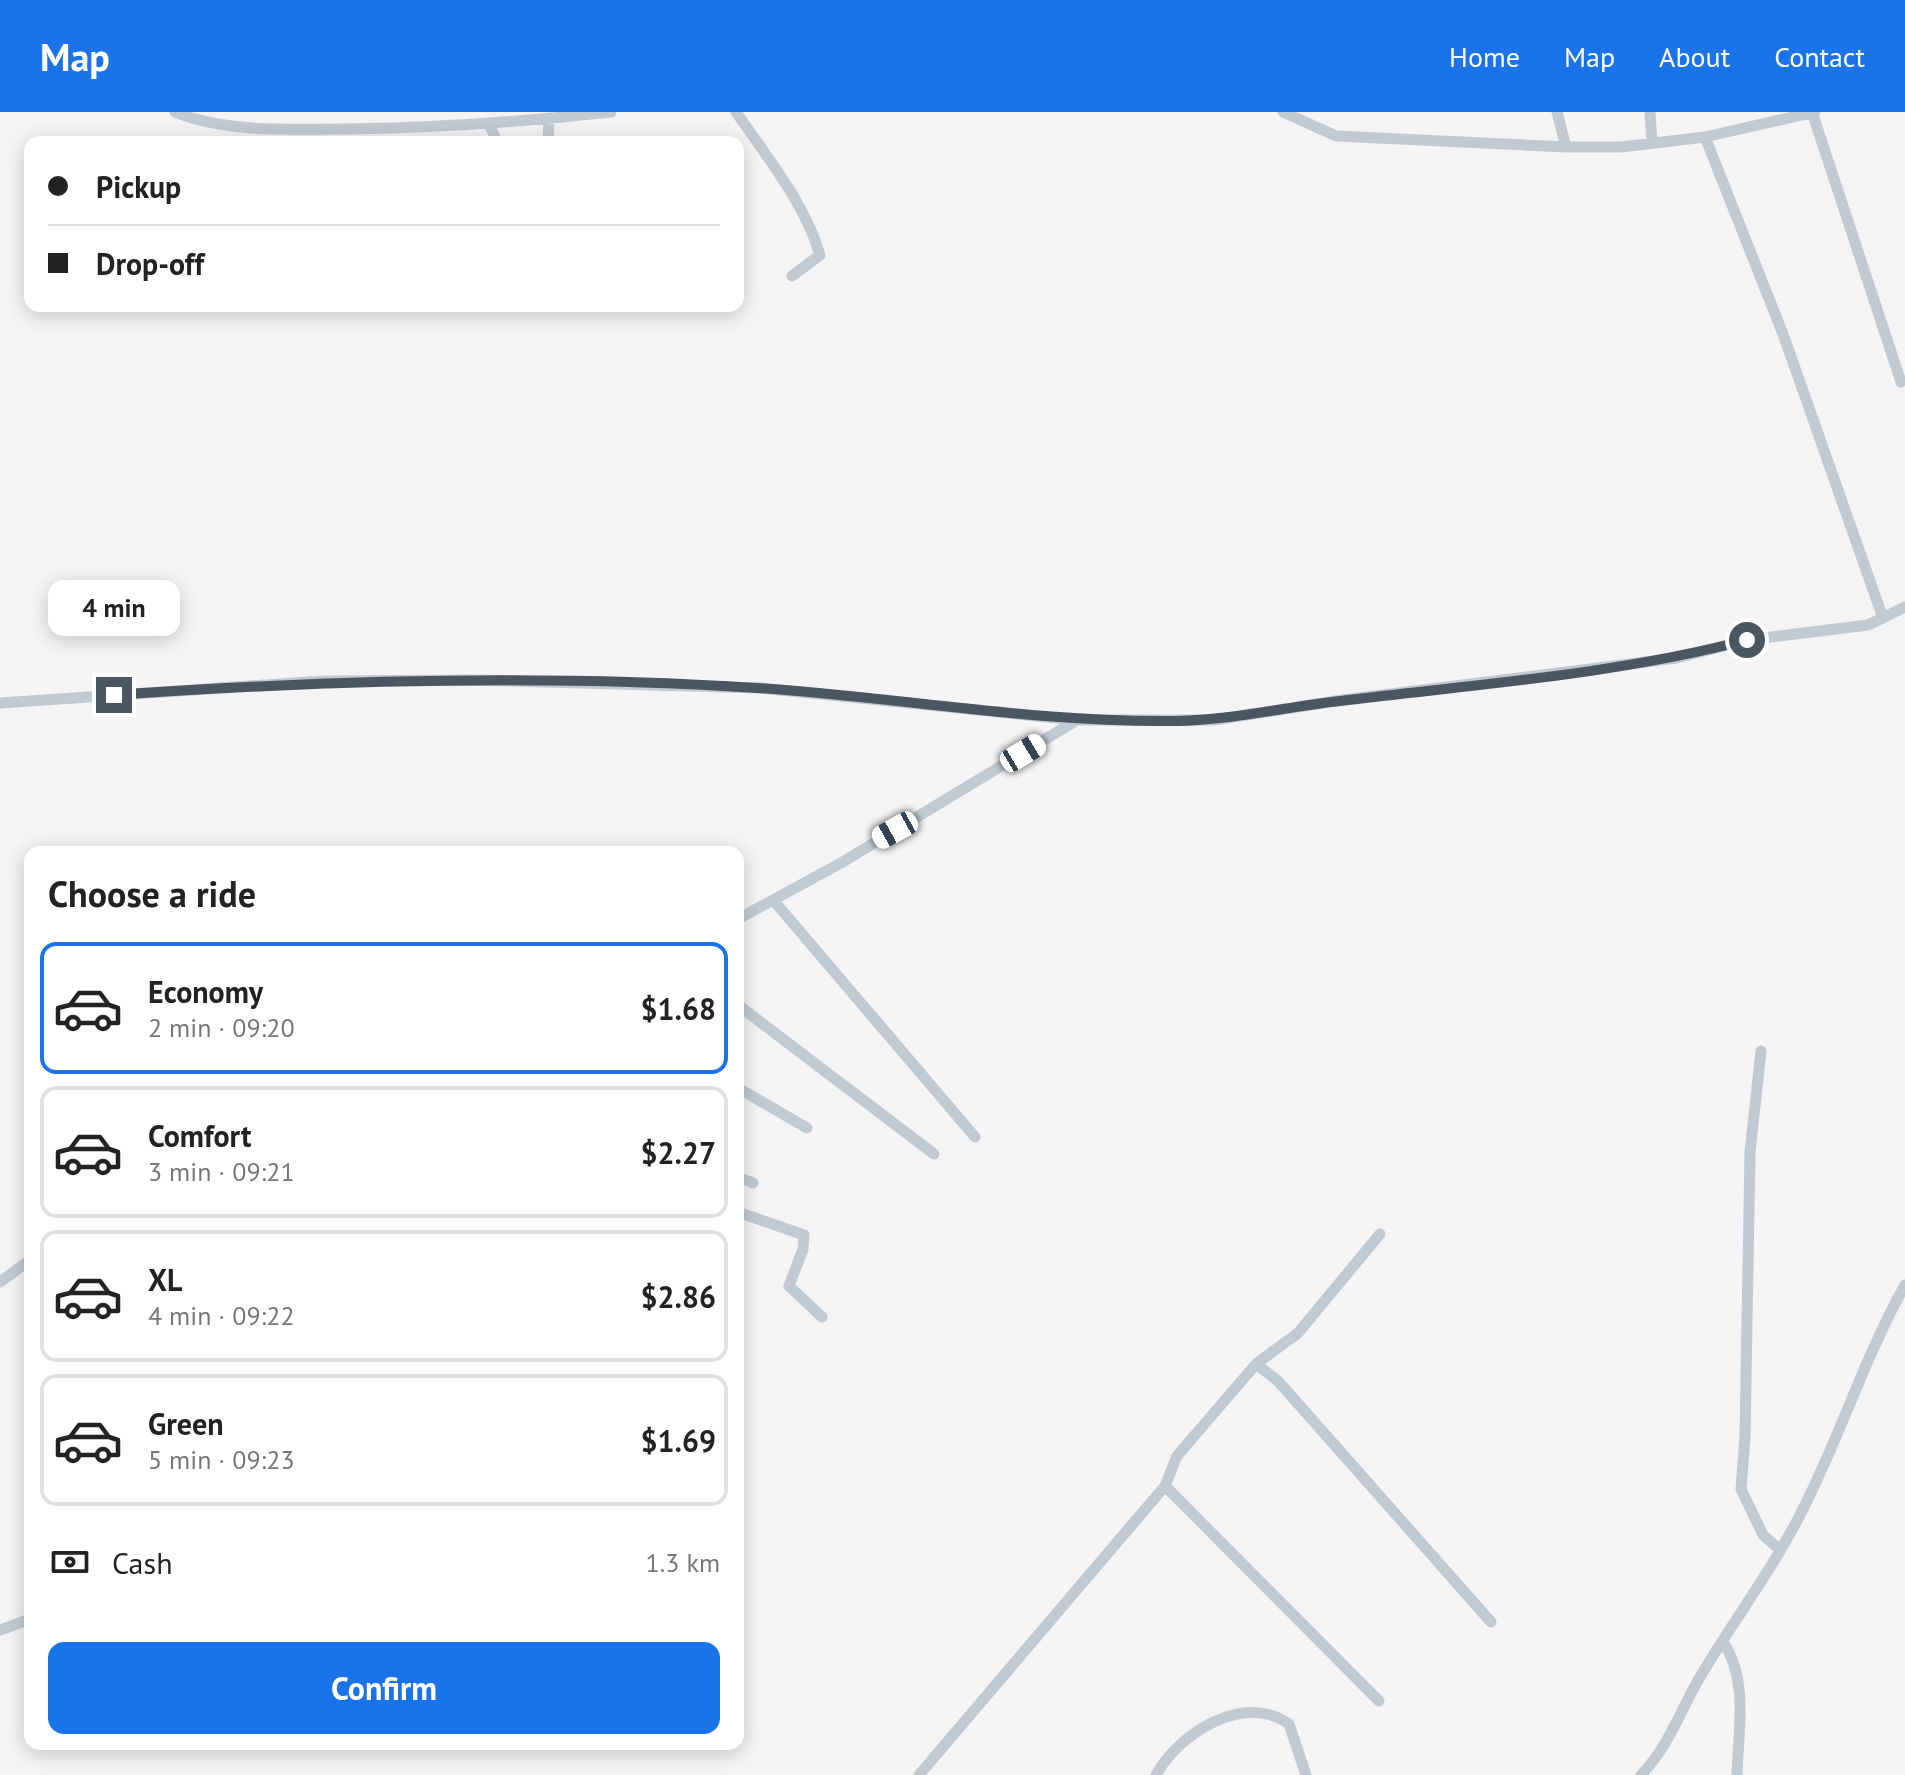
<!DOCTYPE html>
<meta charset="utf-8">
<style>
:root{--surface:#fff;--page:#f2f2f2;--text:#222;--muted:#767676;--line:#e0e0e0;--accent:#1a73e8}
body{margin:0;font-family:"PT Sans",sans-serif;background:var(--page);color:var(--text);height:100vh;display:flex;flex-direction:column;font-size:30px;white-space:nowrap}
*{box-sizing:border-box;margin:0}
p{font-size:26px;color:var(--muted)}
.icon{flex:none;width:44px;height:44px;fill:none;stroke:currentColor;stroke-width:2;stroke-linecap:round;stroke-linejoin:round}
.map{position:relative;flex:1;overflow:hidden}
.panel{position:absolute;left:24px;top:734px;width:720px;height:904px;display:flex;flex-direction:column;background:var(--surface);border-radius:16px;box-shadow:0 4px 20px #0003}
.panel>*{flex:none}
.top-card{position:absolute;left:24px;top:24px;width:720px;height:176px;border-radius:16px;box-shadow:0 4px 20px #0003;display:grid;align-content:center;height:176px;padding:0 24px;background:var(--surface)}
.end{position:absolute;width:36px;height:36px;margin:-18px;border:10px solid #4a5661;background:#fff;box-shadow:0 0 0 4px #fff}
.from{border-radius:50%}
.bubble{position:absolute;height:56px;border-radius:16px;background:var(--surface);box-shadow:0 4px 20px #0003;font-size:26px;font-weight:600;line-height:56px;text-align:center}
.car{position:absolute;width:24px;height:48px;margin:-24px -12px;border-radius:10px;box-shadow:0 0 6px 2px #0007;background:linear-gradient(#fff 24%,#345 0 40%,#fff 0 76%,#345 0 86%,#fff 0)}
.top-card b{display:flex;align-items:center;gap:28px;height:76px;font-size:30px}
.top-card b+b{border-top:2px solid var(--line)}
.top-card i{width:20px;height:20px;background:var(--text)}
ul{padding:0;list-style:none}
li{display:flex;align-items:center;gap:24px;height:132px;margin:0 16px 12px;padding:0 8px;border:4px solid var(--line);border-radius:16px}
li div{flex:1}
li b{display:block;font-size:30px}
li em{font-style:normal;font-weight:600}
li.on{border-color:var(--accent)}
li>.icon{width:72px;height:72px;stroke-width:1.5}
h2{padding:0 24px;font-size:36px;line-height:96px}
.pay{display:flex;align-items:center;gap:20px;height:88px;padding:0 24px;font-size:30px}
.pay p{margin-inline-start:auto}
.cta{display:flex;gap:16px;margin-top:auto;padding:16px 24px}
.cta a{flex:1;height:92px;border-radius:16px;background:var(--accent);color:#fff;font-size:32px;font-weight:600;line-height:92px;text-align:center}
header{display:flex;align-items:center;gap:48px;box-sizing:border-box;height:112px;padding:0 40px;background:var(--accent);color:#fff}
header strong{font-size:38px}
nav{display:flex;gap:44px;margin-inline-start:auto;font-size:28px}
.map>svg:first-child{display:block}
.lines{fill:none;stroke-linecap:round;stroke-linejoin:round}
.minor{stroke:#c1cad2;stroke-width:11}
.route{stroke:#4a5661;stroke-width:10}
</style>
<header>
<strong>Map</strong>
<nav><a>Home</a><a>Map</a><a>About</a><a>Contact</a></nav>
</header>
<div class="map">
<svg width="1905" height="1663" viewBox="0 0 1905 1663">
<rect width="100%" height="100%" fill="#f5f3f3"/>
<g class="lines">
<path class="minor" d="M 175,0 C 226,21 288,17 343,17 C 433,16 521,10 611,0
M 736,0 C 766,44 805,91 820,143 L 792,164
M 1283,0 L 1336,24 L 1566,35 L 1621,35 L 1705,25 L 1815,0
M 1557,0 L 1566,35
M 1650,0 L 1652,31
M 1812,0 L 1901,270
M 490,14 L 497,30
M 1705,25 L 1783,222 L 1883,506
M 548,30 L 549,7
M 0,591 L 324,569 L 474,568 L 759,576 L 1077,608 L 1214,608 L 1342,588 L 1677,546 L 1747,528 L 1868,513 L 1905,495
M 774,789 L 975,1025
M 738,807 L 841,751 L 1077,608
M 738,893 L 934,1042
M 1761,939 L 1750,1040 L 1745,1325 L 1741,1377 L 1763,1423 L 1780,1438
M 738,976 L 807,1016
M 738,1065 L 753,1071
M 738,1100 L 804,1123 L 803,1137 L 789,1174 L 822,1205
M 0,1170 L 30,1148
M 1256,1252 L 1278,1269 L 1491,1510
M 1165,1374 L 1379,1589
M 0,1518 L 30,1507
M 1723,1530 C 1749,1568 1738,1620 1737,1663
M 919,1663 L 1165,1374 L 1177,1344 L 1256,1252 L 1298,1221 L 1380,1122
M 1156,1663 C 1179,1621 1244,1580 1289,1612 L 1306,1663
M 1641,1663 C 1669,1634 1680,1599 1700,1565 C 1733,1509 1773,1457 1802,1399 C 1840,1325 1864,1246 1905,1173"/>
</g>
<g class="lines">
<path class="route" d="M 114,583 C 327,568 543,562 757,576 C 897,585 1035,611 1176,609 C 1234,608 1290,594 1348,588 C 1481,572 1617,562 1747,528"/>
</g>
</svg>
<i class="end from" style="left:1747px;top:528px"></i>
<i class="end" style="left:114px;top:583px"></i>
<div class="bubble" style="left:48px;top:468px;width:132px">4 min</div>
<i class="car" style="left:1023px;top:641px;rotate:59deg"></i>
<i class="car" style="left:895px;top:718px;rotate:241deg"></i>
<div class="top-card">
<b><i class="from"></i>Pickup</b>
<b><i></i>Drop-off</b>
</div>
<section class="panel">
<h2>Choose a ride</h2>
<ul>
<li class="on"><svg class="icon" aria-label="car" viewBox="0 0 24 24"><path d="M5 17H2v-5l4-1 3-4h7l3 4 3 1v5h-3M9 17h6M6 11h13"/><circle cx="7" cy="17" r="2"/><circle cx="17" cy="17" r="2"/></svg><div><b>Economy</b><p>2 min · 09:20</p></div><em>$1.68</em></li>
<li><svg class="icon" aria-label="car" viewBox="0 0 24 24"><path d="M5 17H2v-5l4-1 3-4h7l3 4 3 1v5h-3M9 17h6M6 11h13"/><circle cx="7" cy="17" r="2"/><circle cx="17" cy="17" r="2"/></svg><div><b>Comfort</b><p>3 min · 09:21</p></div><em>$2.27</em></li>
<li><svg class="icon" aria-label="car" viewBox="0 0 24 24"><path d="M5 17H2v-5l4-1 3-4h7l3 4 3 1v5h-3M9 17h6M6 11h13"/><circle cx="7" cy="17" r="2"/><circle cx="17" cy="17" r="2"/></svg><div><b>XL</b><p>4 min · 09:22</p></div><em>$2.86</em></li>
<li><svg class="icon" aria-label="car" viewBox="0 0 24 24"><path d="M5 17H2v-5l4-1 3-4h7l3 4 3 1v5h-3M9 17h6M6 11h13"/><circle cx="7" cy="17" r="2"/><circle cx="17" cy="17" r="2"/></svg><div><b>Green</b><p>5 min · 09:23</p></div><em>$1.69</em></li>
</ul>
<div class="pay"><svg class="icon" aria-label="cash" viewBox="0 0 24 24"><path d="M3 7h18v10H3z"/><circle cx="12" cy="12" r="2"/></svg>Cash<p>1.3 km</p></div>
<div class="cta"><a>Confirm</a></div>
</section>
</div>
